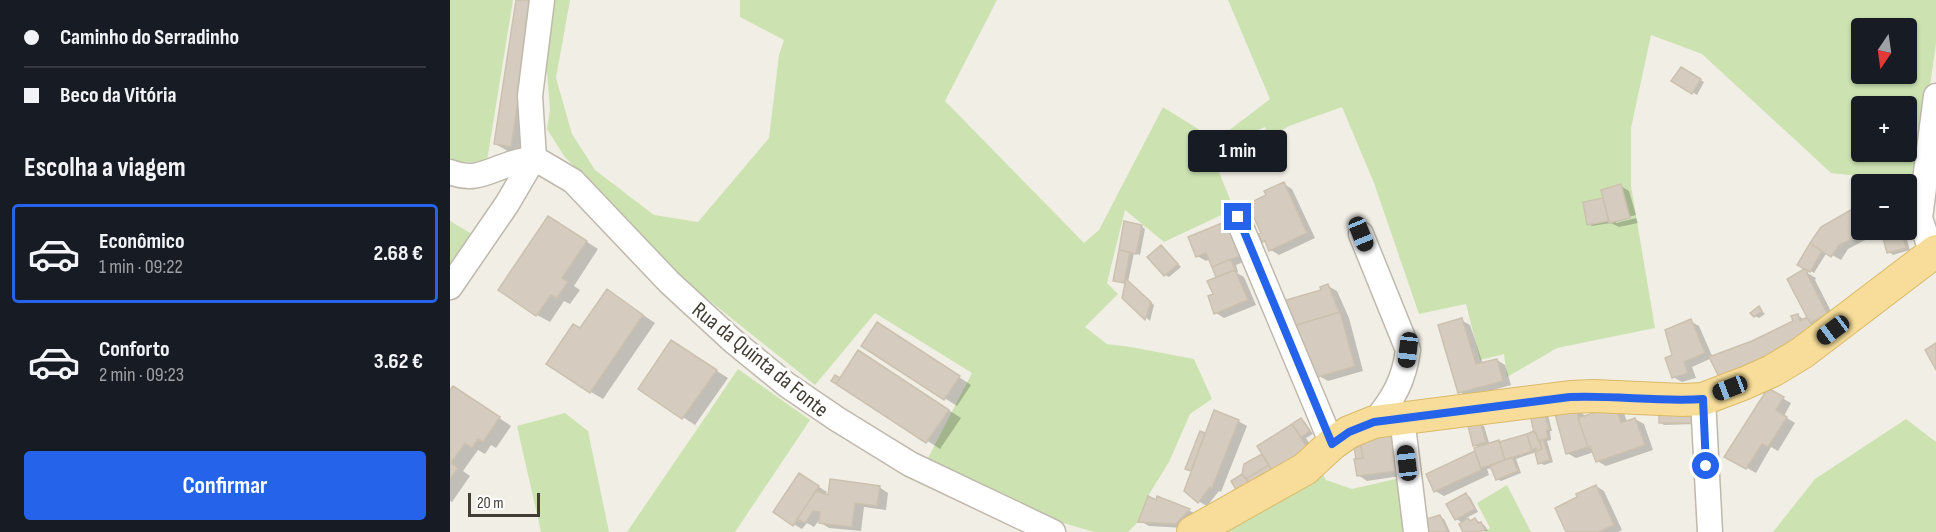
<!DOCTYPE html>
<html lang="pt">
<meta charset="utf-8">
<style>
:root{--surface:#171b24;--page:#20242c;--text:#f1f3f6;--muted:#9ea1a6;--line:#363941;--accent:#2563eb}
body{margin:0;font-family:"Sofia Sans Condensed",sans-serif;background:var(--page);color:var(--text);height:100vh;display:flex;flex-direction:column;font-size:22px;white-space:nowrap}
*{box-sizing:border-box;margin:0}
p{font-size:20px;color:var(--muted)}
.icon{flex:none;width:33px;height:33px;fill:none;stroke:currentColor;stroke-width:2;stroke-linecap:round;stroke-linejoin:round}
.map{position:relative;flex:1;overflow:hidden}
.drawer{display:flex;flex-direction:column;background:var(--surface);width:450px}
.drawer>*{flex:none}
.hud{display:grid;align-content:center;height:132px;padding:0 24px;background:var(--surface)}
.needle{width:39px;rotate:193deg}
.fabs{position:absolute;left:1401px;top:18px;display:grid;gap:12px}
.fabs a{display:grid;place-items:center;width:66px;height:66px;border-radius:6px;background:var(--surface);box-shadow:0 2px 4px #0004;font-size:30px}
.scale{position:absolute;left:18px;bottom:15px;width:72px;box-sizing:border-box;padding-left:6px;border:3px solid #433e35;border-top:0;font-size:16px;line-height:21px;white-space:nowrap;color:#433e35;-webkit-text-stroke:4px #fff;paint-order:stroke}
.end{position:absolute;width:27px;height:27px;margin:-14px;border:8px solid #2563eb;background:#fff;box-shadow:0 0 0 3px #fff}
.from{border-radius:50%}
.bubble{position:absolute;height:42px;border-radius:6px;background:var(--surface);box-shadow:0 2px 4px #0004;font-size:20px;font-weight:700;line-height:42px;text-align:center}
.car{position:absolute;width:18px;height:36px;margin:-18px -9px;border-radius:8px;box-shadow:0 0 4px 2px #0007;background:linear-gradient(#222 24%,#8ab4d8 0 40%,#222 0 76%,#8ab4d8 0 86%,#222 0)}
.hud b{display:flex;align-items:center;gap:21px;height:57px;font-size:22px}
.hud b+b{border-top:2px solid var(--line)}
.hud i{width:15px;height:15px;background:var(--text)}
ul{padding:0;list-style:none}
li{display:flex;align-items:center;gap:18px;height:99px;margin:0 12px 9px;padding:0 12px;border:3px solid transparent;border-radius:6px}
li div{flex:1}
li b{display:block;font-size:22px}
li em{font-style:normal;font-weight:700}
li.active{border-color:var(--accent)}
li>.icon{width:54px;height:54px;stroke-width:1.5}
h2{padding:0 24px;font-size:27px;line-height:72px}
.button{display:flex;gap:12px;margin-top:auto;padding:12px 24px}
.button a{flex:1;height:69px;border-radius:6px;background:var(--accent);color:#fff;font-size:24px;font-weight:700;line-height:69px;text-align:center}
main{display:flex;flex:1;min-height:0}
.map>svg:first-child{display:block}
.green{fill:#cce3b1;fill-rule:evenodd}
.shadow{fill:#0003}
.building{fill:#d5ccbf;stroke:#ccc1af;stroke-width:1.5}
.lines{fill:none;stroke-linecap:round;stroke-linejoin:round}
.minor-casing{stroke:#bfb8ac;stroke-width:27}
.major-casing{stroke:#daba6a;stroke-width:34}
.minor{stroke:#fff;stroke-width:24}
.major{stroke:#f7dd99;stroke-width:32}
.route{stroke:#2563eb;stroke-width:8}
.labels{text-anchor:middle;stroke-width:6;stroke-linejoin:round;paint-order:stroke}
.street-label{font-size:22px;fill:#433e35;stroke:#fff}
</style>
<main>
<section class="drawer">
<div class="hud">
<b><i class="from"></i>Caminho do Serradinho</b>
<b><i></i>Beco da Vitória</b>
</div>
<h2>Escolha a viagem</h2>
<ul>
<li class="active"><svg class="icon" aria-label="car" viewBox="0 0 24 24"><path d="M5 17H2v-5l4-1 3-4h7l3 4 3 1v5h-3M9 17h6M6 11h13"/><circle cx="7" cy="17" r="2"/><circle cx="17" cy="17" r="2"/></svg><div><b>Econômico</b><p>1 min · 09:22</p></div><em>2.68 €</em></li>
<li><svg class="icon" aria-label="car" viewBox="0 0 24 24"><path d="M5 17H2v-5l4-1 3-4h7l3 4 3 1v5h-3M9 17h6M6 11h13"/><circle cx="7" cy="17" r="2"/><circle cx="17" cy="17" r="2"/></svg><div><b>Conforto</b><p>2 min · 09:23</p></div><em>3.62 €</em></li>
</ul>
<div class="button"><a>Confirmar</a></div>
</section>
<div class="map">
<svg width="1486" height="532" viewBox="0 0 1486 532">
<rect width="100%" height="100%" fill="#f1eee5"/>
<path class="green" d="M 0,0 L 63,0 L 37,161 L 8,163 L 0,158 Z
M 102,0 L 120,0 L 106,78 L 122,134 L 145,170 L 204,215 L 248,222 L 319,138 L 329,55 L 334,40 L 290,17 L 290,0 L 547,0 L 495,101 L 634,243 L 649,230 L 713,107 L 753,132 L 777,132 L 820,99 L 778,0 L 1486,0 L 1486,44 L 1466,182 L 1381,173 L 1252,54 L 1201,35 L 1181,128 L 1181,186 L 1205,328 L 1107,348 L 1057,377 L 1054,354 L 1030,360 L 1016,304 L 969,314 L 924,183 L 892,107 L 839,126 L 819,138 L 815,127 L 760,150 L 784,209 L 714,242 L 675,210 L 657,283 L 668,294 L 635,327 L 657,344 L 681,347 L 744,359 L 762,399 L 740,414 L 719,462 L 698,496 L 688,522 L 678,532 L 644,532 L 600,519 L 535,493 L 478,458 L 522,373 L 425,313 L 365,385 L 240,285 L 114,156 L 97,129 L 100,110 L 95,46 ZM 1412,28 L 1456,28 L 1456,74 L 1412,74 ZM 1412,106 L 1456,106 L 1456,152 L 1412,152 Z
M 0,221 L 22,234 L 0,266 Z
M 288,369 L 360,420 L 285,532 L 177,532 Z
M 115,413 L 138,431 L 159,532 L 91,532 L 67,426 Z
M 1456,419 L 1486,442 L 1486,532 L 1323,532 L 1365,479 Z
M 871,471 L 876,480 L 902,489 L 950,478 L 957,532 L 772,532 Z
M 1057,485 L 1081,532 L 1033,532 L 1040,528 L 1027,503 Z"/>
<path class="shadow" d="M 67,0 L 73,153 L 58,151 L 45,144 Z
M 1231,69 L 1254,82 L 1247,95 L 1224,81 Z
M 834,184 L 842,189 L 865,238 L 829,255 L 821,250 L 817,244 L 813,241 L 813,233 L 818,196 Z
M 1171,186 L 1179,191 L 1186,215 L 1166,220 L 1166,223 L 1186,218 L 1188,223 L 1169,227 L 1161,223 L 1142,226 L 1138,224 L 1152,199 Z
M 111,225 L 148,249 L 124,286 L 130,290 L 120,304 L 114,301 L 100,322 L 87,315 Z
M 691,226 L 695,229 L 690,255 L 684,253 L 678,282 L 704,305 L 700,321 L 674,297 L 676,284 L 665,280 Z
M 1412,230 L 1456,230 L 1454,230 L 1460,250 L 1443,255 L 1439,252 L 1432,233 L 1423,236 L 1398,249 L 1391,260 L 1377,252 L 1364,273 L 1349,264 L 1361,244 Z
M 740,238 L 803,258 L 786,265 L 788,272 L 787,273 L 794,277 L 806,305 L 774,318 L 766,313 L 764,295 L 770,277 L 767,276 L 760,259 L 756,261 L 747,256 Z
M 712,247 L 731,267 L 719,277 L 715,275 Z
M 1354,271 L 1366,278 L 1365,280 L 1385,319 L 1262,358 L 1242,367 L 1246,378 L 1232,382 L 1223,377 L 1224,356 L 1240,321 L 1249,326 L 1263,358 L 1303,342 L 1345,322 L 1347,315 L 1355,320 L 1359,317 Z
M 878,286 L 887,291 L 899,318 L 913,371 L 878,381 L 869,376 L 835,302 L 873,291 Z
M 170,299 L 205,323 L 153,399 L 141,392 L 131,330 Z
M 1309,308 L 1315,314 L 1309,318 L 1305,316 Z
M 1011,320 L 1020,325 L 1033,364 L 1047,360 L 1055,365 L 1061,385 L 1018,397 L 1010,392 Z
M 440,331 L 521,385 L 507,406 L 413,346 Z
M 234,350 L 278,378 L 245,425 L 190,389 Z
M 421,360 L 511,418 L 490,449 L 383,380 L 390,379 Z
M 4,388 L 61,426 L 46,448 L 41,445 L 35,454 L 28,450 L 13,471 L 20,476 L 2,502 L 0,501 L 0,393 Z
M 1318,390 L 1341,403 L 1334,416 L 1345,423 L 1328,451 L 1321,447 L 1306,473 L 1276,456 Z
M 1165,408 L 1174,413 L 1177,422 L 1185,419 L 1194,424 L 1203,450 L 1156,466 L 1147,461 L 1144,452 L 1126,458 L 1117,453 L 1127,410 L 1136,416 Z
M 1241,410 L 1245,424 L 1214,425 L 1210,422 Z
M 1081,415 L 1098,415 L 1102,431 L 1100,431 L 1101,440 L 1097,441 L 1103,462 L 1094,465 L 1090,463 L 1086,452 L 1066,459 L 1071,473 L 1051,481 L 1047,479 L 1043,468 L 1037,469 L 1039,475 L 994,496 L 985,491 L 1025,453 L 1028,455 L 1030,448 L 1025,445 L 1030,424 L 1034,426 L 1040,446 L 1085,432 Z
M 851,419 L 855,422 L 863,434 L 856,438 L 868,457 L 806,489 L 783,482 L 794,475 L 814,455 L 809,447 Z
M 788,421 L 797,426 L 771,492 L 769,491 L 757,506 L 748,501 L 743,471 L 737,468 L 751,433 L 756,435 Z
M 911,448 L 913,450 L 957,475 L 917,481 L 908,475 Z
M 358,480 L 377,492 L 375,495 L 379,496 L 429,487 L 438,493 L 436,510 L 414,507 L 411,531 L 379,528 L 371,523 L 372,516 L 364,527 L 357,523 L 352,529 L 343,524 Z
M 1146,486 L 1154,491 L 1172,530 L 1168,532 L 1118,532 L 1129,498 Z
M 1016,495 L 1020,497 L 1028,512 L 1016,518 L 1022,522 L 1025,520 L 1030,522 L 1035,526 L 1038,531 L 1015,532 L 1013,523 L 1006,519 Z
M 708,498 L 740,511 L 748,515 L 735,528 L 699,526 L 690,521 Z
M 989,517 L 994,519 L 1000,532 L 977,532 Z"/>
<path class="building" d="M 66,0 L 83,0 L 61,147 L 44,144 Z
M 1231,67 L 1251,79 L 1242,94 L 1221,81 Z
M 834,182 L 857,233 L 819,251 L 815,241 L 812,242 L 808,234 L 811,233 L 798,204 L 816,195 L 814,191 Z
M 1171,184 L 1180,218 L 1159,223 L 1151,190 Z
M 1470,187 L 1468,201 L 1456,205 L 1456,192 Z
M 1153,198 L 1159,221 L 1137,225 L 1133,202 Z
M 1412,206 L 1412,230 L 1420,230 L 1389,245 L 1381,257 L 1360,243 L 1371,227 L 1406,207 Z
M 98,216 L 137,241 L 112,278 L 118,282 L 107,298 L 101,295 L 86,316 L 48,290 Z
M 782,219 L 796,253 L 762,267 L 756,253 L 746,257 L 738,237 Z
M 674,221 L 692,225 L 686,254 L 669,250 Z
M 1430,230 L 1446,230 L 1432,234 Z
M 1446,230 L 1451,230 L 1456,248 L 1437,253 L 1432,234 Z
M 1360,243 L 1372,251 L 1360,272 L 1347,265 Z
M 711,245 L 728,264 L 714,276 L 697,257 Z
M 669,250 L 680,252 L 674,283 L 663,281 Z
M 781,259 L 785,270 L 766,277 L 762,267 Z
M 1354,269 L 1358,271 L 1357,274 L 1377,314 L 1360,323 L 1337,279 Z
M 785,270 L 798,300 L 764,314 L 758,296 L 763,294 L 757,281 Z
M 676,279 L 701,302 L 695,320 L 672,298 Z
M 878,284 L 889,312 L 843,326 L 833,301 L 871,290 L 870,287 Z
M 157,289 L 193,315 L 140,393 L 96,364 L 123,324 L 130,328 Z
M 1309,306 L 1312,311 L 1304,317 L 1300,313 Z
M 890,312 L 905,366 L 868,377 L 843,326 Z
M 1348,314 L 1350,321 L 1357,317 L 1366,333 L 1272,383 L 1259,357 L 1302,341 L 1343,321 L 1341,316 Z
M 1012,318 L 1026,364 L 1047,359 L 1053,381 L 1008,393 L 988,325 Z
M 1241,319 L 1255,353 L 1234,362 L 1238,373 L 1222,378 L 1215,358 L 1222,355 L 1215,330 Z
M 427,322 L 510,376 L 494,400 L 411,346 Z
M 221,340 L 267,370 L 232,419 L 188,389 Z
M 1486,343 L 1486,370 L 1475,350 Z
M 408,350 L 499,410 L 476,443 L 386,384 Z
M 385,375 L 390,378 L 386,384 L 381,381 Z
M 3,386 L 50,417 L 33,442 L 28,439 L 22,448 L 15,443 L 1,463 L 8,468 L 0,479 L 0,390 Z
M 1318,388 L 1334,397 L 1326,410 L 1337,417 L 1318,447 L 1312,444 L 1296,469 L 1274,457 Z
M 1165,406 L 1171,423 L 1185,418 L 1195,445 L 1146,462 L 1140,446 L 1138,447 L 1128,418 Z
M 1209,408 L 1241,408 L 1241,423 L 1209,423 Z
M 1127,409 L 1128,418 L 1138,447 L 1116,454 L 1105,414 Z
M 764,410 L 789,420 L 762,488 L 760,487 L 748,503 L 734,491 Z
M 1094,411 L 1099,429 L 1096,430 L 1098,438 L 1088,441 L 1086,433 L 1084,433 L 1080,414 Z
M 851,418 L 860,431 L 851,437 L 842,424 Z
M 1030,422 L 1036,442 L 1023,446 L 1018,426 Z
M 842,424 L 860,452 L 824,474 L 807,446 Z
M 750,431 L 755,433 L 741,471 L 735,469 Z
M 1084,431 L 1086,433 L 1092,449 L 1087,451 L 1086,448 L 1082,450 L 1077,434 Z
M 1077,434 L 1082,451 L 1055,460 L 1049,442 Z
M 944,435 L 949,471 L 907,476 L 904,459 L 913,458 L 910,440 Z
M 1093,439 L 1100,460 L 1088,464 L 1085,452 L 1092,449 L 1090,440 Z
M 1049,440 L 1055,460 L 1031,468 L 1024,448 Z
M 904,447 L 911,447 L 913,458 L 906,459 Z
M 1025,451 L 1031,470 L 984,492 L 976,474 Z
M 812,454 L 819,465 L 796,479 L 792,474 L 794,464 Z
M 1062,457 L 1068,471 L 1046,480 L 1040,466 Z
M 819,465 L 824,474 L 802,488 L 796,479 Z
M 349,473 L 369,486 L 343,526 L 323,512 Z
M 792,474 L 802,488 L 788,493 L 781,481 Z
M 380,479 L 430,486 L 427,506 L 405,503 L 402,527 L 369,523 L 370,512 L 363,511 L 355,523 L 347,519 L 366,491 L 378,495 Z
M 1146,485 L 1164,525 L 1149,532 L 1116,532 L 1105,508 L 1127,497 L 1126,494 Z
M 1016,493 L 1025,509 L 1005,520 L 996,504 Z
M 698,496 L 706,500 L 707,496 L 740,509 L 726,524 L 688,522 Z
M 990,515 L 998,532 L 975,532 L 973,520 Z
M 1018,518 L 1020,521 L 1025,518 L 1028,523 L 1031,522 L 1035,529 L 1030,532 L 1013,532 L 1009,524 Z"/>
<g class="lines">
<defs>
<path id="minor" d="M 0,172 C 24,182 38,171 60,164 C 68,161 76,160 84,158 L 123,181 L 219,282 L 283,341 L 337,385 L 387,419 L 460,464 L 603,532
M 787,217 L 882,444
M 911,234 L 958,350 C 954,380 944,398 924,422
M 1482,254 L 1470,218 L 1486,96
M 0,287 L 57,204 L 84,158 L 80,96 L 92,0
M 1253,399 L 1260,532
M 952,418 L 966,532"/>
<path id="major" d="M 743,532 L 855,469 L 882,444 L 899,432 L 924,422 L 1120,397 L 1144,396 L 1233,400 L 1253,399 L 1295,383 L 1322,371 L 1352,353 L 1486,251"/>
</defs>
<use href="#minor" class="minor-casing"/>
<use href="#major" class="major-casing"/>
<use href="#minor" class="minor"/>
<use href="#major" class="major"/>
</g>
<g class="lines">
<path class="route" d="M 788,217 L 882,444 L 899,432 L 924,422 L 1120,397 C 1165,395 1209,402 1253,399 L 1256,466"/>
</g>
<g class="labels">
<g class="street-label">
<text transform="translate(311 359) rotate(39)" y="8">Rua da Quinta da Fonte</text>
</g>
</g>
</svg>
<div class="fabs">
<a><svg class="needle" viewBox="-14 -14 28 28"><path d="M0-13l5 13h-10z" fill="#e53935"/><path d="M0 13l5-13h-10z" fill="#9ea1a6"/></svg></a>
<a>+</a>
<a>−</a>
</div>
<div class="scale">20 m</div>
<i class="end from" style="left:1256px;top:466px"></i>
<i class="end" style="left:788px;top:217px"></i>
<div class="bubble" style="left:738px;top:130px;width:99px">1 min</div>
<i class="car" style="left:911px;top:234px;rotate:158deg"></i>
<i class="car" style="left:1383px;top:330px;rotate:233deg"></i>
<i class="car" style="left:958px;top:350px;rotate:187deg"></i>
<i class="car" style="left:1280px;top:388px;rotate:249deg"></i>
<i class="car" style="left:957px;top:463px;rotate:353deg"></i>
</div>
</main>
